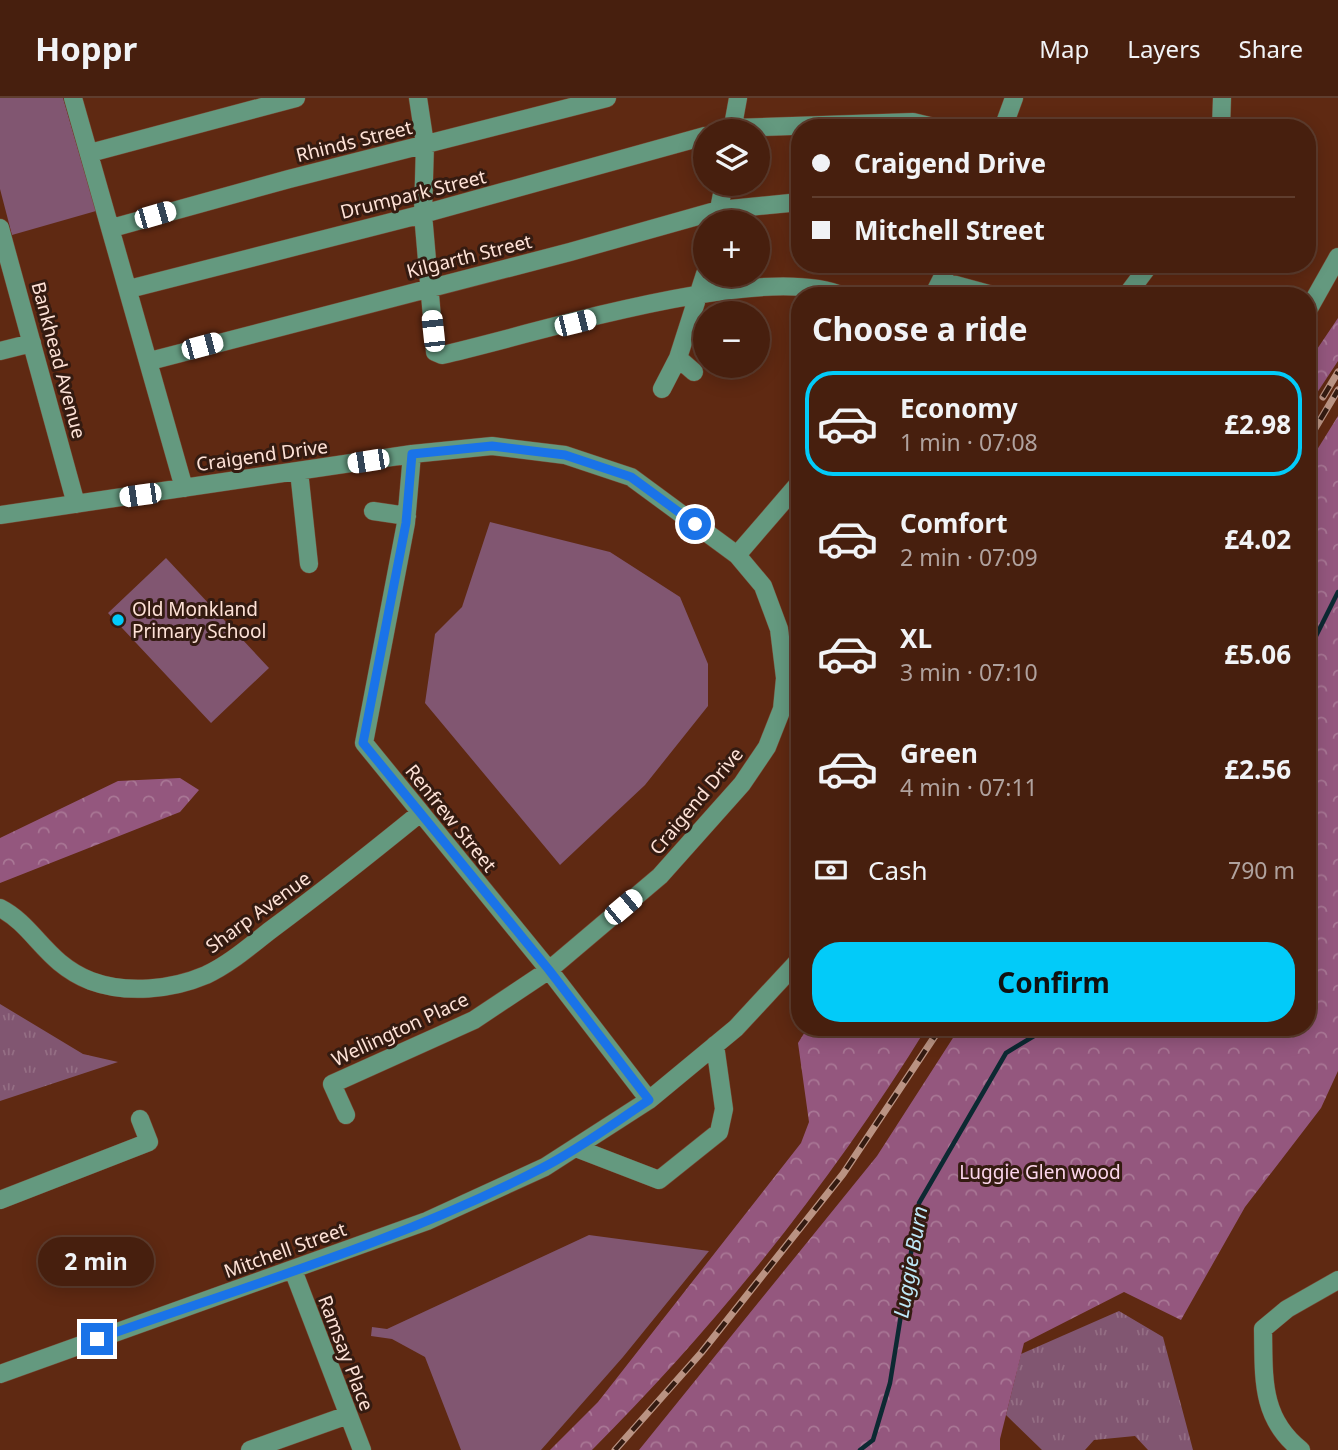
<!DOCTYPE html>
<meta charset="utf-8">
<style>
:root{--surface:#471f0e;--page:#512c1c;--text:#f1f3f6;--muted:#b0a29e;--line:#5f3d2e;--accent:#02cbf9}
body{margin:0;font-family:"Noto Sans",sans-serif;background:var(--page);color:var(--text);height:100vh;display:flex;flex-direction:column;font-size:26px;white-space:nowrap}
*{box-sizing:border-box;margin:0}
p{font-size:23px;color:var(--muted)}
.icon{flex:none;width:38px;height:38px;fill:none;stroke:currentColor;stroke-width:2;stroke-linecap:round;stroke-linejoin:round}
.map{position:relative;flex:1;overflow:hidden}
.sheet{position:absolute;left:791px;top:189px;width:525px;height:749px;display:flex;flex-direction:column;background:var(--surface);border-radius:28px;box-shadow:0 4px 18px #0003,0 0 0 2px var(--line)}
.sheet>*{flex:none}
.top-card{position:absolute;left:791px;top:21px;width:525px;height:154px;border-radius:28px;box-shadow:0 4px 18px #0003,0 0 0 2px var(--line);display:grid;align-content:center;height:154px;padding:0 21px;background:var(--surface)}
.tools{position:absolute;left:693px;top:21px;display:grid;gap:14px}
.tools a{display:grid;place-items:center;width:77px;height:77px;border-radius:50%;background:var(--surface);box-shadow:0 4px 18px #0003,0 0 0 2px var(--line);font-size:35px}
.end{position:absolute;width:32px;height:32px;margin:-16px;border:9px solid #1a73e8;background:#fff;box-shadow:0 0 0 4px #fff}
.from{border-radius:50%}
.bubble{position:absolute;height:49px;border-radius:24px;background:var(--surface);box-shadow:0 4px 18px #0003,0 0 0 2px var(--line);font-size:23px;font-weight:700;line-height:49px;text-align:center}
.car{position:absolute;width:21px;height:42px;margin:-21px -10px;border-radius:9px;box-shadow:0 0 5px 2px #0007;background:linear-gradient(#fff 24%,#345 0 40%,#fff 0 76%,#345 0 86%,#fff 0)}
.top-card b{display:flex;align-items:center;gap:24px;height:66px;font-size:26px}
.top-card b+b{border-top:2px solid var(--line)}
.top-card i{width:18px;height:18px;background:var(--text)}
ul{padding:0;list-style:none}
li{display:flex;align-items:center;gap:21px;height:105px;margin:0 14px 10px;padding:0 7px;border:4px solid transparent;border-radius:28px}
li div{flex:1}
li b{display:block;font-size:26px}
li em{font-style:normal;font-weight:700}
li.selected{border-color:var(--accent)}
li>.icon{width:63px;height:63px;stroke-width:1.5}
h2{padding:0 21px;font-size:32px;line-height:84px}
.pay{display:flex;align-items:center;gap:18px;height:77px;padding:0 21px;font-size:26px}
.pay p{margin-inline-start:auto}
.cta{display:flex;gap:14px;margin-top:auto;padding:14px 21px}
.cta a{flex:1;height:80px;border-radius:28px;background:var(--accent);color:#111;font-size:28px;font-weight:700;line-height:80px;text-align:center}
header{display:flex;align-items:center;gap:42px;box-sizing:border-box;height:98px;padding:0 35px;background:var(--surface);border-bottom:2px solid var(--line)}
header strong{font-size:33px}
nav{display:flex;gap:38px;margin-inline-start:auto;font-size:24px}
.map>svg:first-child{display:block}
.grass{fill:url(#grass-tufts)}
.forest{fill:url(#forest-crowns)}
.park{fill:#815671}
.lines{fill:none;stroke-linecap:round;stroke-linejoin:round}
.stream{stroke:#0c2932;stroke-width:4.5}
.minor-casing{stroke:#784732;stroke-width:19}
.minor{stroke:#64997f;stroke-width:18}
.rail-casing{stroke:#ba9383;stroke-width:7}
.rail{stroke:#341b11;stroke-width:4.5;stroke-dasharray:13;stroke-linecap:butt}
.route{stroke:#1a73e8;stroke-width:9}
.poi-dot{fill:#02cbf9;stroke:#341b11;stroke-width:2.5}
.labels{text-anchor:middle;stroke-width:6;stroke-linejoin:round;paint-order:stroke}
.street-label{font-size:19px;fill:#fee2d7;stroke:#341b11}
.poi-label{font-size:19px;fill:#fee2d7;stroke:#341b11;text-anchor:start}
.park-label{font-size:19px;fill:#fcd6ec;stroke:#341b11}
.water-label{font-size:21px;font-style:italic;fill:#bde8f8;stroke:#341b11}
</style>
<header>
<strong>Hoppr</strong>
<nav><a>Map</a><a>Layers</a><a>Share</a></nav>
</header>
<div class="map">
<svg width="1338" height="1352" viewBox="0 0 1338 1352">
<defs>
<pattern id="grass-tufts" width="24" height="20" patternUnits="userSpaceOnUse" patternTransform="scale(1.75)"><rect width="24" height="20" fill="#815671"/><path d="M3 7l-1-3M5 7V3M7 7l1-3M15 17l-1-3M17 17v-4M19 17l1-3" fill="none" stroke="#946e84"/></pattern>
<pattern id="forest-crowns" width="20" height="18" patternUnits="userSpaceOnUse" patternTransform="scale(1.75)"><rect width="20" height="18" fill="#94577e"/><path d="M2 6a3 3 0 1 1 6 0M12 15a3 3 0 1 1 6 0" fill="none" stroke="#a97795"/></pattern>
</defs>
<rect width="100%" height="100%" fill="#5f2912"/>
<path class="grass" d="M 0,906 L 83,956 L 118,964 L 0,1003 Z
M 1119,1213 L 1163,1239 L 1193,1352 L 1148,1352 L 1135,1338 L 1094,1342 L 1085,1352 L 1042,1352 L 1006,1317 L 1021,1256 Z"/>
<path class="forest" d="M 1338,220 L 1338,263 L 1307,310 L 1307,266 Z
M 1338,318 L 1338,973 L 1321,1010 L 1245,1109 L 1181,1222 L 1124,1194 L 1024,1245 L 1000,1341 L 1000,1352 L 639,1352 L 877,1058 L 960,929 L 1307,929 L 1307,368 Z
M 180,680 L 199,692 L 180,714 L 0,785 L 0,740 L 118,683 Z
M 808,929 L 927,929 C 833,1082 718,1226 592,1352 L 550,1352 L 598,1304 L 801,1045 L 809,1024 L 798,945 Z"/>
<path class="park" d="M 0,0 L 63,0 L 96,113 L 12,137 L 0,91 Z
M 490,424 L 610,454 L 680,499 L 708,566 L 708,608 L 645,687 L 560,767 L 425,605 L 435,536 L 462,509 Z
M 166,460 L 269,570 L 211,625 L 108,515 Z
M 589,1137 L 709,1153 L 623,1259 L 541,1352 L 461,1352 L 425,1259 L 392,1241 L 371,1238 L 372,1229 L 387,1231 Z"/>
<g class="lines">
<path class="stream" d="M 1307,556 L 1338,494
M 860,1352 L 873,1342 L 890,1285 L 919,1105 L 1006,955 L 1049,929"/>
<defs>
<path id="minor" d="M 73,0 L 184,390
M 418,0 L 425,46 L 423,116 L 435,254 L 442,257 C 532,237 763,162 843,198
M 1003,30 L 1014,0
M 1221,30 L 1222,0
M 722,33 L 733,30 L 913,24 L 938,30
M 732,33 L 738,0
M 90,55 L 296,0
M 717,121 L 724,86
M 0,130 L 76,406
M 112,130 L 289,81 L 607,0
M 941,183 L 996,198
M 129,191 L 423,116 L 705,38
M 933,198 L 949,166
M 1126,198 L 1150,166
M 1307,214 L 1338,159
M 0,253 L 32,245
M 150,263 L 570,154 L 719,112 L 800,104
M 694,274 L 678,260 L 705,176
M 662,291 L 678,260
M 412,356 L 406,425 L 364,645 L 549,872 L 649,1002
M 299,373 L 309,466
M 373,413 L 407,418
M 0,417 L 412,356 L 492,348 L 565,357 L 631,379 L 737,457 L 763,488 L 779,531 L 785,580 L 782,611 L 767,649 L 742,686 L 660,778 L 549,872 L 474,922 L 332,986 L 346,1017
M 737,457 L 800,384
M 0,810 C 35,828 45,865 91,883 C 126,896 171,892 206,877 C 230,866 251,847 272,831 C 322,794 371,755 419,716
M 576,1050 L 659,1082 L 719,1034 L 724,1011 L 715,947
M 0,1102 L 149,1044 L 140,1021
M 293,1172 L 362,1352
M 0,1276 L 427,1123 L 545,1069 L 649,1002 L 736,930 L 800,861
M 250,1352 L 348,1317
M 1301,1352 C 1260,1320 1264,1279 1263,1231 L 1287,1211 L 1338,1182"/>
</defs>
<use href="#minor" class="minor-casing"/>
<use href="#minor" class="minor"/>
<defs>
<path id="rail" d="M 1323,299 L 1338,274
M 1307,344 L 1338,292
M 615,1352 L 701,1255 L 843,1076 L 941,929"/>
</defs>
<use href="#rail" class="rail-casing"/>
<use href="#rail" class="rail"/>
</g>
<g class="lines">
<path class="route" d="M 97,1241 C 246,1188 401,1143 542,1070 C 579,1051 614,1025 649,1002 L 549,872 L 363,645 L 406,425 L 412,356 L 492,348 L 565,357 L 631,379 L 695,426"/>
</g>
<circle class="poi-dot" cx="118" cy="522" r="7"/>
<g class="labels">
<g class="street-label">
<text transform="translate(354 43) rotate(-14)" y="7">Rhinds Street</text>
<text transform="translate(413 96) rotate(-14)" y="7">Drumpark Street</text>
<text transform="translate(469 158) rotate(-14)" y="7">Kilgarth Street</text>
<text transform="translate(59 262) rotate(75)" y="7">Bankhead Avenue</text>
<text transform="translate(262 357) rotate(-8)" y="7">Craigend Drive</text>
<text transform="translate(696 703) rotate(-50)" y="7">Craigend Drive</text>
<text transform="translate(451 720) rotate(51)" y="7">Renfrew Street</text>
<text transform="translate(258 814) rotate(-36)" y="7">Sharp Avenue</text>
<text transform="translate(400 931) rotate(-25)" y="7">Wellington Place</text>
<text transform="translate(285 1152) rotate(-20)" y="7">Mitchell Street</text>
<text transform="translate(346 1255) rotate(69)" y="7">Ramsay Place</text>
</g>
<g class="poi-label">
<text x="132" y="518">Old Monkland<tspan x="132" dy="22">Primary School</tspan></text>
</g>
<g class="park-label">
<text x="1040" y="1081">Luggie Glen wood</text>
</g>
<g class="water-label">
<text transform="translate(911 1164) rotate(-80)" y="7">Luggie Burn</text>
</g>
</g>
</svg>
<div class="tools">
<a><svg class="icon" aria-label="layers" viewBox="0 0 24 24"><path d="M12 4l9 5-9 5-9-5zM3 14l9 5 9-5"/></svg></a>
<a>+</a>
<a>−</a>
</div>
<i class="end from" style="left:695px;top:426px"></i>
<i class="end" style="left:97px;top:1241px"></i>
<div class="bubble" style="left:38px;top:1139px;width:116px">2 min</div>
<i class="car" style="left:155px;top:117px;rotate:74deg"></i>
<i class="car" style="left:575px;top:225px;rotate:76deg"></i>
<i class="car" style="left:433px;top:233px;rotate:354deg"></i>
<i class="car" style="left:202px;top:248px;rotate:75deg"></i>
<i class="car" style="left:368px;top:363px;rotate:261deg"></i>
<i class="car" style="left:140px;top:397px;rotate:262deg"></i>
<i class="car" style="left:623px;top:809px;rotate:50deg"></i>
<div class="top-card">
<b><i class="from"></i>Craigend Drive</b>
<b><i></i>Mitchell Street</b>
</div>
<section class="sheet">
<h2>Choose a ride</h2>
<ul>
<li class="selected"><svg class="icon" aria-label="car" viewBox="0 0 24 24"><path d="M5 17H2v-5l4-1 3-4h7l3 4 3 1v5h-3M9 17h6M6 11h13"/><circle cx="7" cy="17" r="2"/><circle cx="17" cy="17" r="2"/></svg><div><b>Economy</b><p>1 min · 07:08</p></div><em>£2.98</em></li>
<li><svg class="icon" aria-label="car" viewBox="0 0 24 24"><path d="M5 17H2v-5l4-1 3-4h7l3 4 3 1v5h-3M9 17h6M6 11h13"/><circle cx="7" cy="17" r="2"/><circle cx="17" cy="17" r="2"/></svg><div><b>Comfort</b><p>2 min · 07:09</p></div><em>£4.02</em></li>
<li><svg class="icon" aria-label="car" viewBox="0 0 24 24"><path d="M5 17H2v-5l4-1 3-4h7l3 4 3 1v5h-3M9 17h6M6 11h13"/><circle cx="7" cy="17" r="2"/><circle cx="17" cy="17" r="2"/></svg><div><b>XL</b><p>3 min · 07:10</p></div><em>£5.06</em></li>
<li><svg class="icon" aria-label="car" viewBox="0 0 24 24"><path d="M5 17H2v-5l4-1 3-4h7l3 4 3 1v5h-3M9 17h6M6 11h13"/><circle cx="7" cy="17" r="2"/><circle cx="17" cy="17" r="2"/></svg><div><b>Green</b><p>4 min · 07:11</p></div><em>£2.56</em></li>
</ul>
<div class="pay"><svg class="icon" aria-label="cash" viewBox="0 0 24 24"><path d="M3 7h18v10H3z"/><circle cx="12" cy="12" r="2"/></svg>Cash<p>790 m</p></div>
<div class="cta"><a>Confirm</a></div>
</section>
</div>
